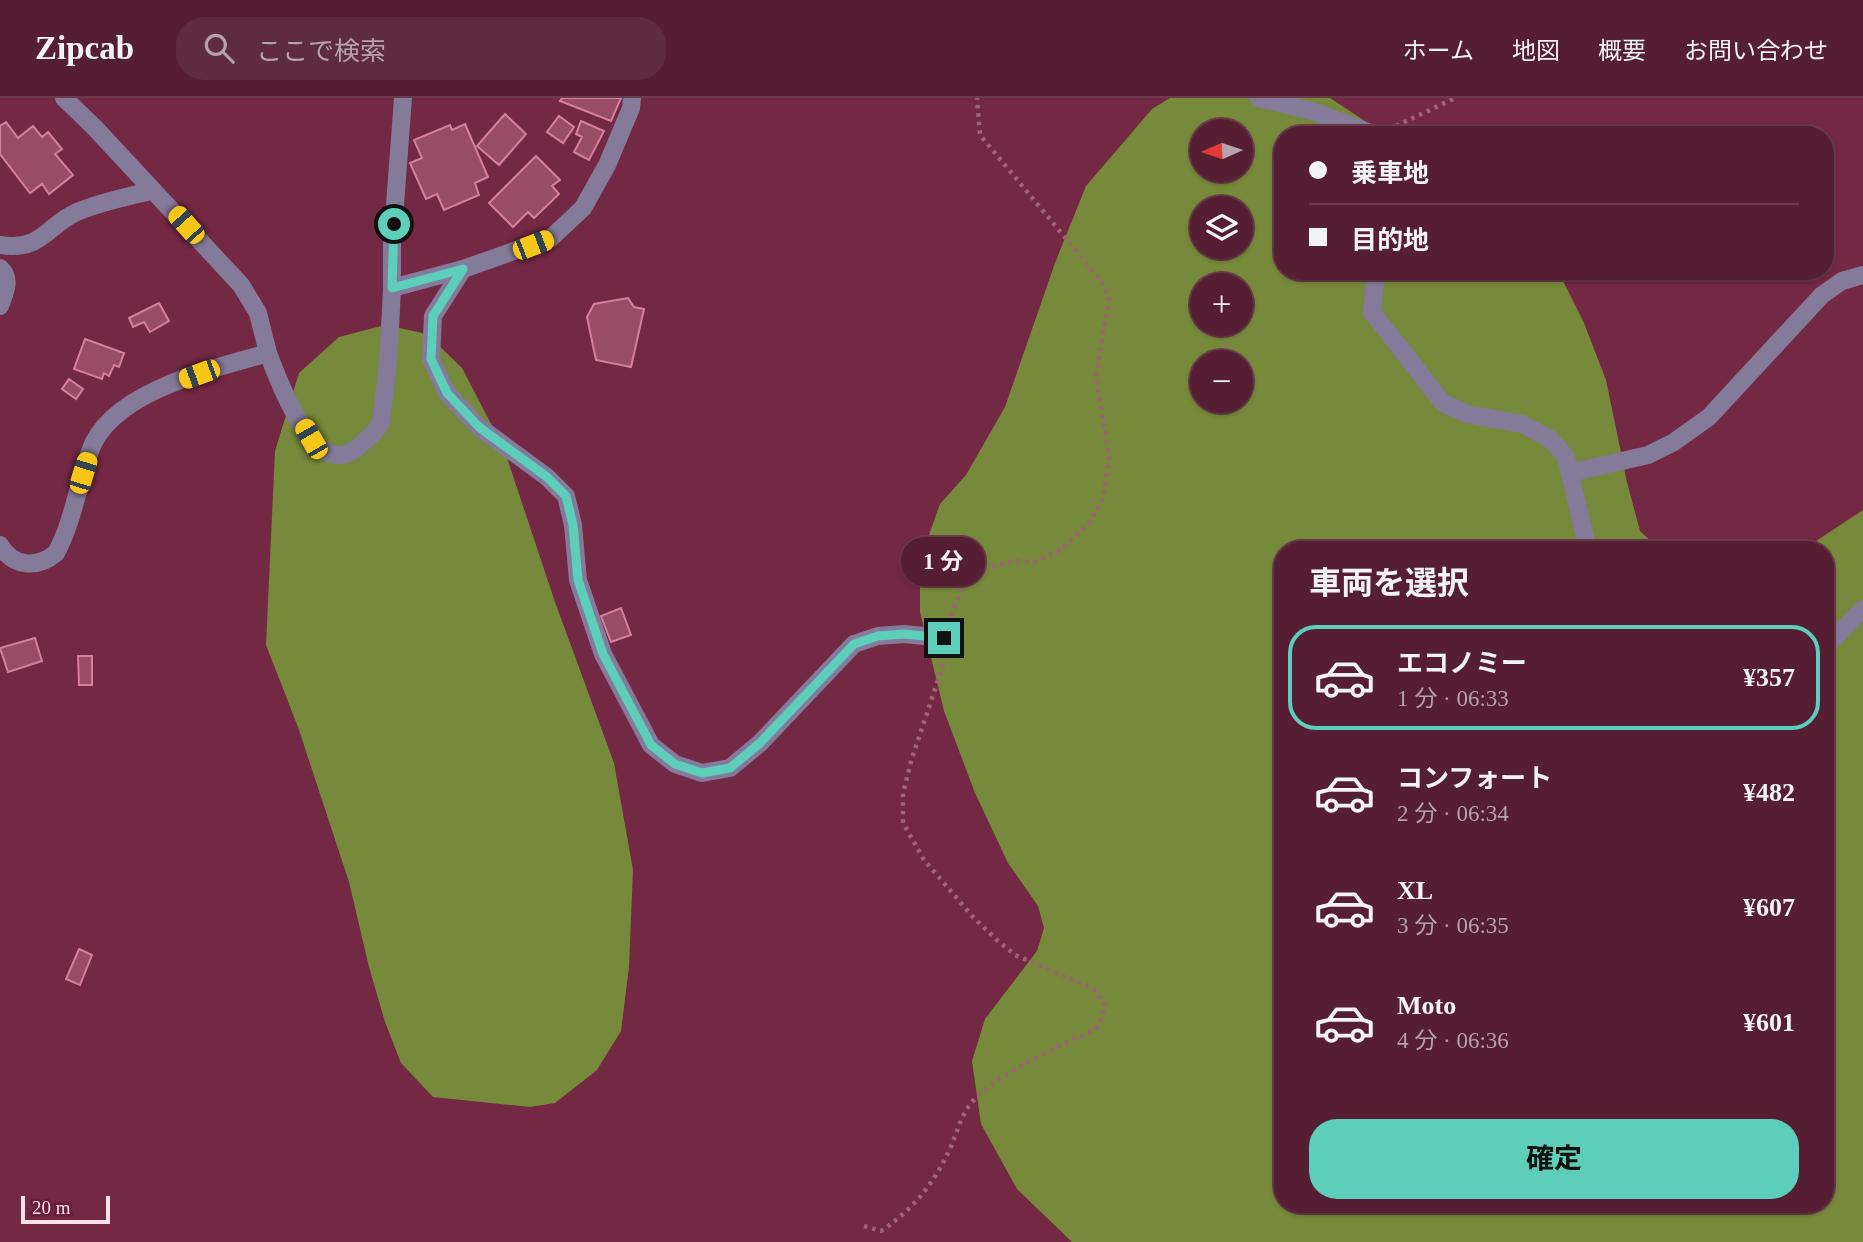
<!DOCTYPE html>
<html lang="ja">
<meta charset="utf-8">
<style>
:root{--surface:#561e33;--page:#5f2b3f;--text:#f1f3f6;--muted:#b6a2ac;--line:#6c3c4e;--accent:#5cceba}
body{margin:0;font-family:"Times New Roman","Noto Sans JP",serif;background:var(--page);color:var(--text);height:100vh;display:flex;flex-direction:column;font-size:26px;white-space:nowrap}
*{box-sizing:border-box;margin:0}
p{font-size:23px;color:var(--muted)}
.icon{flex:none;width:38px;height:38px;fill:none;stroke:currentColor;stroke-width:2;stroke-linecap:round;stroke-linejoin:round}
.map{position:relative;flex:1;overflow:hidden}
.details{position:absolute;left:1274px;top:443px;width:560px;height:672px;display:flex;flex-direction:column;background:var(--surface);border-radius:28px;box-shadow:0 2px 5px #0004,0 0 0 2px var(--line)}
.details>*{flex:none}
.top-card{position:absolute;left:1274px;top:28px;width:560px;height:154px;border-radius:28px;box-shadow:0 2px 5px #0004,0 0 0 2px var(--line);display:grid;align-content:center;height:154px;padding:0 35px;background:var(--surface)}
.needle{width:46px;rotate:267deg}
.fabs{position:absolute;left:1190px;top:21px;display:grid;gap:14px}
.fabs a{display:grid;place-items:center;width:63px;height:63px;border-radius:50%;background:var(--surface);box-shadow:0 2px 5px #0004,0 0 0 2px var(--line);font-size:35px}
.scale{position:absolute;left:21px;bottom:18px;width:89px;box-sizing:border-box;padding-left:7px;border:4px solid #fde0e8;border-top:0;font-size:19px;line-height:24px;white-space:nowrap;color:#fde0e8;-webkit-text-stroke:5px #671c39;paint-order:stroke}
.end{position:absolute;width:32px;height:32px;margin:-16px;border:9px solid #5cceba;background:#111;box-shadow:0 0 0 4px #111}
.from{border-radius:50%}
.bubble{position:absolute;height:49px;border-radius:24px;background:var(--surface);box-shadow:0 2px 5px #0004,0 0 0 2px var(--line);font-size:23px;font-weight:700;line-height:49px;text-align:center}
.car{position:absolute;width:21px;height:42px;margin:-21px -10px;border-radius:9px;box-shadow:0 0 5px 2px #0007;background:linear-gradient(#f5c518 24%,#345 0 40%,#f5c518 0 76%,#345 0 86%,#f5c518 0)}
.top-card b{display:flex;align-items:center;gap:24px;height:66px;font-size:26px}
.top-card b+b{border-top:2px solid var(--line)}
.top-card i{width:18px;height:18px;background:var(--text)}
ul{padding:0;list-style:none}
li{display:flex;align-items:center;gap:21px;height:105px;margin:0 14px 10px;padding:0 21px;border:4px solid transparent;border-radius:28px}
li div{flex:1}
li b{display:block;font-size:26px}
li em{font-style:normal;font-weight:700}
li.active{border-color:var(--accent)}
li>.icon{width:63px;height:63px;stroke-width:1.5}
h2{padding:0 35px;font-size:32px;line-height:84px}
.button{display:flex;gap:14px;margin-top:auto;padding:14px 35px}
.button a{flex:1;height:80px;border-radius:28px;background:var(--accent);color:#111;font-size:28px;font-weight:700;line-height:80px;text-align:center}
header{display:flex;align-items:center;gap:42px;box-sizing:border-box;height:98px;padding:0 35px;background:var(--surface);border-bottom:2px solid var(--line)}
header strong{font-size:33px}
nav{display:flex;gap:38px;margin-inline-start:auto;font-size:24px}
.search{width:490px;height:63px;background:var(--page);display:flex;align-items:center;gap:18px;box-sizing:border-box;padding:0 24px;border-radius:28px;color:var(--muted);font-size:26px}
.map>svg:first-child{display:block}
.forest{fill:#77893a;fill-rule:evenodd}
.building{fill:#994c65;stroke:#d6809b;stroke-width:2}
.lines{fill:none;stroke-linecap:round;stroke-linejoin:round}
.path{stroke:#9f6378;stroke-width:4.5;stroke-dasharray:3.5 5;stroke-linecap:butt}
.minor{stroke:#847a99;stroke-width:18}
.route{stroke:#5cceba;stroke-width:9}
</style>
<header>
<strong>Zipcab</strong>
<div class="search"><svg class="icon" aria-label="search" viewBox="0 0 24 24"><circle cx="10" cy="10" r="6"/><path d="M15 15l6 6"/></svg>ここで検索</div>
<nav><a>ホーム</a><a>地図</a><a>概要</a><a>お問い合わせ</a></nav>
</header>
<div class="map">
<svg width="1863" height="1144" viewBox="0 0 1863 1144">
<rect width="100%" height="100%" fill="#732844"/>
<path class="forest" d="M 1170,0 L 1330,0 L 1386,37 L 1283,37 L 1283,173 L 1558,173 L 1584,225 L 1606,282 L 1627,384 L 1640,433 L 1659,451 L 1283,452 L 1283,1106 L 1825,1106 L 1825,452 L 1804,451 L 1863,412 L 1863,1144 L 1072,1144 L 1017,1091 L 981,1026 L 972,963 L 985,921 L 1037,853 L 1044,830 L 1038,808 L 1008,765 L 975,695 L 944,613 L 920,514 L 920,462 L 940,406 L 966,377 L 1005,309 L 1055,165 L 1086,88 L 1152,11 ZM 1202,33 L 1241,33 L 1241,72 L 1202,72 ZM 1202,110 L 1241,110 L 1241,149 L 1202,149 ZM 1202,187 L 1241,187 L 1241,226 L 1202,226 ZM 1202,264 L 1241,264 L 1241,303 L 1202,303 Z
M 385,227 L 427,236 L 462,270 L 504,351 L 555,504 L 614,665 L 633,772 L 629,869 L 621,933 L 597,972 L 555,1005 L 530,1009 L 433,999 L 401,965 L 385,924 L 369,869 L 349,784 L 298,629 L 266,547 L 275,353 L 299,275 L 339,239 Z"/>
<path class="building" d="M 562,0 L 621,0 L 611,23 L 560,3 Z
M 505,16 L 526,36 L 499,67 L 477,48 Z
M 559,18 L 574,29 L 563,45 L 547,34 Z
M 581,23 L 604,33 L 589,62 L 574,54 L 582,39 L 576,36 Z
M 6,24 L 18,40 L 33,28 L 42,39 L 48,34 L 62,51 L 55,56 L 73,77 L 49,96 L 42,86 L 30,95 L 0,56 L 0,28 Z
M 465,26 L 488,79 L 475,85 L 479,97 L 444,112 L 437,96 L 426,101 L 410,65 L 422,60 L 414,42 L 450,27 L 452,32 Z
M 536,58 L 560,82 L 552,88 L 559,96 L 534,120 L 528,114 L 513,129 L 489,105 Z
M 628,200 L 634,209 L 644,211 L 631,269 L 596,262 L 587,219 L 594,206 Z
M 159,205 L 169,223 L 150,234 L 144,224 L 133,229 L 129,220 Z
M 85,241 L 124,255 L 119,269 L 114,267 L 109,278 L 104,275 L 102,281 L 74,271 Z
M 69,281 L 83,291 L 76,301 L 62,291 Z
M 621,510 L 631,537 L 611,544 L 601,518 Z
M 35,540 L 42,563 L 8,574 L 0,550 Z
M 78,558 L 92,558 L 92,587 L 79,587 Z
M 79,851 L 92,857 L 80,887 L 66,881 Z"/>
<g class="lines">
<path class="path" d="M 1396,28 L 1455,0
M 951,518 L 962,490 L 977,474 L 1015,462 L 1034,464 L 1061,452 L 1089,425 L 1103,401 L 1109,359 L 1096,277 L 1109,200 L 1102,184 L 980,37 L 977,0
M 864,1128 L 881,1133 C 910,1114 932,1088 947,1057 C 955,1042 959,1022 969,1008 C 990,978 1061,947 1096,931 L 1102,920 L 1105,907 L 1094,891 L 1015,857 L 998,843 L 973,819 L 924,762 L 903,725 L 903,695 L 912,660 L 944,564"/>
<path class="minor" d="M 64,0 L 95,30 L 241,187 L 258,215 L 268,255
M 1259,0 L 1315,14 L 1375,37
M 0,147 C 42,154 47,127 77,114 C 101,104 126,99 151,93
M 0,170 C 12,181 5,194 0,208
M 463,171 L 433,218 L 431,261 L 447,295 L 479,329 L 547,379 L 566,398 L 573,427 L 578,482 L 603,556 L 651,647 L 675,666 L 702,675 L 730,670 L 760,645 L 854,546 L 878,538 L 904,536 L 944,540
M 1376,173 L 1372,214 L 1443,305 L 1467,316 L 1522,326 L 1550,341 L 1566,359 L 1588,452
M 392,190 L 392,147 L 403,0
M 1570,375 L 1648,357 L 1674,344 L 1709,319 L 1822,197 L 1842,183 L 1863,177
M 0,447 C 13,469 37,471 56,455 C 73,424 78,386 90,353 C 111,293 213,271 268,255 C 279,284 317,390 360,347 C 366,342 375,335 379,328 C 382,323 382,313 383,307 C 389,268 390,230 392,190 L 463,171 L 551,140 L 583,110 L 607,67 L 631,10 L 632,0
M 1825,549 L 1863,511"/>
</g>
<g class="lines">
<path class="route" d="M 394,126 L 392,190 L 463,171 L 433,218 L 431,261 L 447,295 L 479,329 L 547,379 L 566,398 L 573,427 L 578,482 L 603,556 L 651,647 L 675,666 L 702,675 L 730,670 L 760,645 L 854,546 L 878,538 L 904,536 L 944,540"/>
</g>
</svg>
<div class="fabs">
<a><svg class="needle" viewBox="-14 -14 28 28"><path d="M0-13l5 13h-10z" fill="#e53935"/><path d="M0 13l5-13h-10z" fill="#b6a2ac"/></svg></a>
<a><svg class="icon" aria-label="layers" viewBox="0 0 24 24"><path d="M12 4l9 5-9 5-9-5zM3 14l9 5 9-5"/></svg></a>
<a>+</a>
<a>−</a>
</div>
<div class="scale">20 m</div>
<i class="end from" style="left:394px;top:126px"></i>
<i class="end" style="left:944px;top:540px"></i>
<div class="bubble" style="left:901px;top:439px;width:84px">1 分</div>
<i class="car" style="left:186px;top:127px;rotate:318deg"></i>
<i class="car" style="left:533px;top:147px;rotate:69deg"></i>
<i class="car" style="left:199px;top:276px;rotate:250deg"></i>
<i class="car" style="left:311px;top:341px;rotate:330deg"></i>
<i class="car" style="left:83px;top:375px;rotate:17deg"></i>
<div class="top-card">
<b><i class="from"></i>乗車地</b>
<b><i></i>目的地</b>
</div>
<section class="details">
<h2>車両を選択</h2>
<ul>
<li class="active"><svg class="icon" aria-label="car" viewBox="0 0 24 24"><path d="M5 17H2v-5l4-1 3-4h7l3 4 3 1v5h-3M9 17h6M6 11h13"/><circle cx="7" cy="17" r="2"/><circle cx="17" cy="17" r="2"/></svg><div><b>エコノミー</b><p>1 分 · 06:33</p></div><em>¥357</em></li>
<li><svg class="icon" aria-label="car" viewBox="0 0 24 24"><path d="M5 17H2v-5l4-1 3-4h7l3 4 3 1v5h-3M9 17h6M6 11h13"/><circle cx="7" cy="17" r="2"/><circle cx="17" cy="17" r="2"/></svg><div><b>コンフォート</b><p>2 分 · 06:34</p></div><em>¥482</em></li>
<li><svg class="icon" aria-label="car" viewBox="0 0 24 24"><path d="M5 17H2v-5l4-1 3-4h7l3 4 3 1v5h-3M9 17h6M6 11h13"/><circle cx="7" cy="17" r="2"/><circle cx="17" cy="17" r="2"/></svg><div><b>XL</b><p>3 分 · 06:35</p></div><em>¥607</em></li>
<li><svg class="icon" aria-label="car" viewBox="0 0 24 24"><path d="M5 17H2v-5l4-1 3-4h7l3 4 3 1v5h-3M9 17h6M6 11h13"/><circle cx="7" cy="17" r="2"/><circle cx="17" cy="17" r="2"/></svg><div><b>Moto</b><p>4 分 · 06:36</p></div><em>¥601</em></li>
</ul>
<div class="button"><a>確定</a></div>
</section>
</div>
